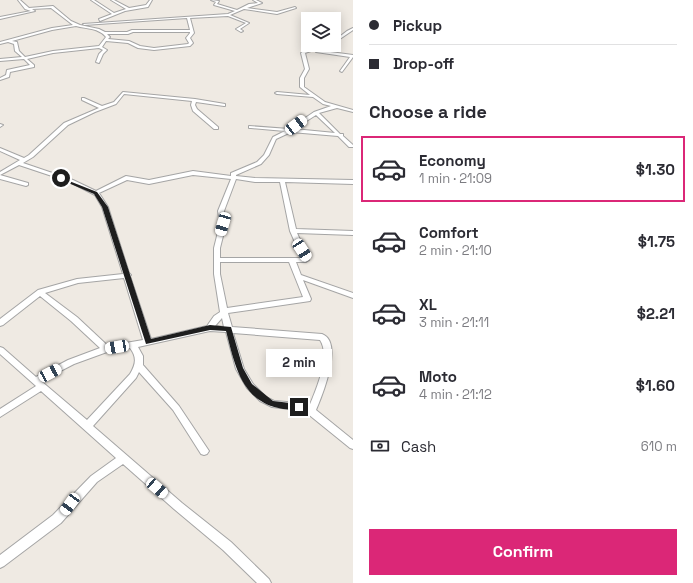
<!DOCTYPE html>
<meta charset="utf-8">
<style>
:root{--surface:#fff;--page:#f2f2f3;--text:#2b2b33;--muted:#7c7c81;--line:#e1e1e2;--accent:#db2777}
body{margin:0;font-family:"Space Grotesk",sans-serif;background:var(--page);color:var(--text);height:100vh;display:flex;flex-direction:column;font-size:15px;white-space:nowrap}
*{box-sizing:border-box;margin:0}
p{font-size:13px;color:var(--muted)}
.icon{flex:none;width:22px;height:22px;fill:none;stroke:currentColor;stroke-width:2;stroke-linecap:round;stroke-linejoin:round}
.map{position:relative;flex:1;overflow:hidden}
.details{display:flex;flex-direction:column;background:var(--surface);width:340px}
.details>*{flex:none}
.banner{display:grid;align-content:center;height:88px;padding:0 16px;background:var(--surface)}
.controls{position:absolute;left:301px;top:12px;display:grid;gap:8px}
.controls a{display:grid;place-items:center;width:40px;height:40px;border-radius:0px;background:var(--surface);box-shadow:0 2px 10px #0003;font-size:20px}
.end{position:absolute;width:18px;height:18px;margin:-9px;border:5px solid #1e1e1e;background:#fff;box-shadow:0 0 0 2px #fff}
.from{border-radius:50%}
.bubble{position:absolute;height:28px;border-radius:0px;background:var(--surface);box-shadow:0 2px 10px #0003;font-size:13px;font-weight:800;line-height:28px;text-align:center}
.car{position:absolute;width:12px;height:24px;margin:-12px -6px;border-radius:5px;box-shadow:0 0 3px 1px #0007;background:linear-gradient(#fff 24%,#345 0 40%,#fff 0 76%,#345 0 86%,#fff 0)}
.banner b{display:flex;align-items:center;gap:14px;height:38px;font-size:15px}
.banner b+b{border-top:1px solid var(--line)}
.banner i{width:10px;height:10px;background:var(--text)}
ul{padding:0;list-style:none}
li{display:flex;align-items:center;gap:12px;height:66px;margin:0 8px 6px;padding:0 8px;border:2px solid transparent;border-radius:0px}
li div{flex:1}
li b{display:block;font-size:15px}
li em{font-style:normal;font-weight:800}
li.selected{border-color:var(--accent)}
li>.icon{width:36px;height:36px;stroke-width:1.5}
h2{padding:0 16px;font-size:18px;line-height:48px}
.pay{display:flex;align-items:center;gap:10px;height:44px;padding:0 16px;font-size:15px}
.pay p{margin-inline-start:auto}
.action{display:flex;gap:8px;margin-top:auto;padding:8px 16px}
.action a{flex:1;height:46px;border-radius:0px;background:var(--accent);color:#fff;font-size:16px;font-weight:800;line-height:46px;text-align:center}
main{display:flex;flex:1;min-height:0}
.map>svg:first-child{display:block}
.lines{fill:none;stroke-linecap:round;stroke-linejoin:round}
.minor-casing{stroke:#a5a5a5;stroke-width:2}
.minor{fill:#fff;fill-rule:evenodd}
.route{fill:#1e1e1e}
</style>
<main>
<div class="map">
<svg width="353" height="583" viewBox="0 0 353 583">
<rect width="100%" height="100%" fill="#efeae3"/>
<g class="lines">
<defs>
<path id="minor" d="M 18,0 L 20,0 L 29,8 L 53,6 L 71,21 L 80,25 L 99,29 L 105,32 L 127,32 L 132,30 L 190,30 L 187,18 L 84,25 L 83,24 L 228,14 L 235,11 L 214,5 L 216,2 L 211,0 L 219,1 L 217,4 L 237,10 L 249,4 L 258,3 L 253,0 L 256,0 L 262,3 L 247,8 L 277,12 L 295,7 L 296,8 L 277,14 L 244,9 L 230,15 L 249,23 L 240,29 L 243,31 L 241,32 L 236,29 L 246,23 L 228,16 L 190,18 L 194,33 L 190,38 L 193,43 L 190,46 L 154,50 L 138,48 L 128,43 L 106,41 L 102,47 L 107,50 L 103,54 L 99,63 L 96,62 L 99,54 L 103,50 L 99,48 L 53,53 L 27,59 L 34,65 L 34,67 L 10,72 L 9,77 L 0,80 L 0,78 L 6,75 L 7,70 L 30,65 L 24,59 L 0,61 L 0,59 L 22,57 L 15,51 L 14,44 L 8,42 L 0,44 L 0,42 L 52,28 L 73,25 L 51,8 L 32,9 L 35,11 L 0,19 L 0,17 L 31,11 L 25,9 ZM 76,26 C 87,29 99,28 106,37 L 99,46 L 53,51 L 25,57 L 19,51 L 17,42 L 12,41 L 52,30 ZM 133,32 L 190,32 L 190,33 L 186,38 L 189,43 L 188,44 L 154,48 L 140,46 L 129,41 L 108,39 L 110,37 L 107,34 L 128,34 Z
M 91,0 L 94,0 L 114,13 L 126,9 L 111,0 L 114,0 L 129,8 L 146,5 L 150,0 L 152,0 L 148,7 L 125,11 L 100,21 L 99,19 L 112,14 Z
M 353,28 L 353,30 L 334,43 L 334,41 L 347,31 Z
M 323,45 L 329,45 L 305,53 L 309,69 L 304,78 L 304,87 L 325,102 L 353,110 L 353,112 L 337,108 L 319,113 L 340,134 L 343,134 L 343,136 L 353,145 L 353,147 L 349,147 L 338,136 L 291,132 L 276,139 L 269,155 L 261,164 L 236,175 L 236,176 L 255,178 L 353,180 L 353,184 L 285,182 L 296,229 L 353,231 L 353,235 L 297,233 L 309,260 L 306,262 L 296,262 L 301,275 L 353,293 L 353,298 L 303,280 L 311,299 L 310,301 L 228,313 L 232,327 L 322,334 C 344,342 322,396 316,410 L 353,440 L 353,449 L 350,448 L 308,414 L 299,410 L 272,407 L 260,401 L 247,388 L 236,369 L 226,332 L 210,331 L 138,347 L 143,356 L 143,365 L 179,406 L 209,451 L 207,454 L 204,455 L 201,454 L 173,410 L 139,372 L 136,378 L 93,426 L 182,503 L 231,542 L 269,579 L 271,583 L 257,583 L 223,550 L 174,509 L 123,464 L 97,482 L 61,523 L 4,566 L 0,568 L 0,555 L 53,515 L 91,476 L 116,458 L 41,391 L 0,417 L 0,409 L 36,386 L 0,354 L 0,347 L 3,348 L 36,377 L 68,360 L 100,348 L 71,321 L 40,296 L 3,325 L 0,326 L 0,319 L 38,290 L 77,279 L 123,274 L 102,207 L 95,195 L 70,182 L 19,165 L 0,175 L 28,183 L 28,185 L 26,186 L 0,179 L 0,172 L 20,160 L 0,151 L 0,148 L 24,158 L 29,155 L 64,123 L 99,108 L 82,100 L 82,98 L 84,98 L 102,106 L 114,102 L 123,92 L 195,99 L 225,104 L 225,106 L 224,106 L 196,102 L 195,105 L 197,109 L 218,127 L 218,129 L 214,129 L 193,111 L 191,105 L 192,101 L 124,94 L 116,104 L 95,112 L 68,125 L 33,157 L 23,163 L 73,180 L 96,191 L 126,176 L 149,180 L 193,171 L 231,176 L 231,173 L 257,162 L 264,155 L 273,137 L 285,131 L 251,128 L 249,128 L 249,126 L 289,129 L 314,112 L 331,106 L 323,104 L 313,97 L 277,94 L 275,93 L 277,92 L 310,95 L 300,87 L 300,78 L 305,69 L 301,53 L 305,50 ZM 316,115 L 335,133 L 294,129 ZM 193,175 L 231,179 L 218,211 L 220,224 L 214,248 L 214,274 L 220,312 L 214,316 L 207,326 L 151,339 L 130,276 L 131,275 L 129,273 L 108,207 L 99,193 L 127,180 L 149,184 ZM 236,179 L 255,182 L 280,182 L 290,231 L 302,258 L 220,258 L 220,248 L 226,224 L 224,211 ZM 220,262 L 289,262 L 303,297 L 227,308 L 220,274 ZM 124,278 L 143,340 L 108,346 L 77,317 L 45,293 L 78,283 ZM 222,318 L 224,327 L 215,326 ZM 233,333 L 320,340 C 331,356 316,390 309,407 L 299,403 L 274,401 L 266,397 L 253,384 L 244,369 ZM 130,348 C 137,357 136,364 130,374 L 87,420 L 41,381 L 74,364 L 107,352 Z
M 315,50 L 353,55 L 353,57 L 342,72 L 340,71 L 350,57 L 316,52 Z
M 0,124 L 3,125 L 0,127 Z"/>
</defs>
<use href="#minor" class="minor-casing"/>
<use href="#minor" class="minor"/>
</g>
<path class="route" d="M 59,177 L 97,192 L 108,207 L 151,339 L 210,325 L 231,327 L 243,368 L 252,384 L 273,401 L 299,404 L 303,407 L 302,410 C 296,411 289,409 283,409 C 242,403 235,366 226,331 L 210,330 L 146,344 L 102,207 L 94,194 L 59,179 Z"/>
</svg>
<div class="controls">
<a><svg class="icon" aria-label="layers" viewBox="0 0 24 24"><path d="M12 4l9 5-9 5-9-5zM3 14l9 5 9-5"/></svg></a>
</div>
<i class="end from" style="left:61px;top:178px"></i>
<i class="end" style="left:299px;top:407px"></i>
<div class="bubble" style="left:266px;top:349px;width:66px">2 min</div>
<i class="car" style="left:296px;top:125px;rotate:53deg"></i>
<i class="car" style="left:223px;top:224px;rotate:196deg"></i>
<i class="car" style="left:302px;top:250px;rotate:147deg"></i>
<i class="car" style="left:117px;top:347px;rotate:260deg"></i>
<i class="car" style="left:50px;top:373px;rotate:62deg"></i>
<i class="car" style="left:157px;top:488px;rotate:131deg"></i>
<i class="car" style="left:70px;top:504px;rotate:216deg"></i>
</div>
<section class="details">
<div class="banner">
<b><i class="from"></i>Pickup</b>
<b><i></i>Drop-off</b>
</div>
<h2>Choose a ride</h2>
<ul>
<li class="selected"><svg class="icon" aria-label="car" viewBox="0 0 24 24"><path d="M5 17H2v-5l4-1 3-4h7l3 4 3 1v5h-3M9 17h6M6 11h13"/><circle cx="7" cy="17" r="2"/><circle cx="17" cy="17" r="2"/></svg><div><b>Economy</b><p>1 min · 21:09</p></div><em>$1.30</em></li>
<li><svg class="icon" aria-label="car" viewBox="0 0 24 24"><path d="M5 17H2v-5l4-1 3-4h7l3 4 3 1v5h-3M9 17h6M6 11h13"/><circle cx="7" cy="17" r="2"/><circle cx="17" cy="17" r="2"/></svg><div><b>Comfort</b><p>2 min · 21:10</p></div><em>$1.75</em></li>
<li><svg class="icon" aria-label="car" viewBox="0 0 24 24"><path d="M5 17H2v-5l4-1 3-4h7l3 4 3 1v5h-3M9 17h6M6 11h13"/><circle cx="7" cy="17" r="2"/><circle cx="17" cy="17" r="2"/></svg><div><b>XL</b><p>3 min · 21:11</p></div><em>$2.21</em></li>
<li><svg class="icon" aria-label="car" viewBox="0 0 24 24"><path d="M5 17H2v-5l4-1 3-4h7l3 4 3 1v5h-3M9 17h6M6 11h13"/><circle cx="7" cy="17" r="2"/><circle cx="17" cy="17" r="2"/></svg><div><b>Moto</b><p>4 min · 21:12</p></div><em>$1.60</em></li>
</ul>
<div class="pay"><svg class="icon" aria-label="cash" viewBox="0 0 24 24"><path d="M3 7h18v10H3z"/><circle cx="12" cy="12" r="2"/></svg>Cash<p>610 m</p></div>
<div class="action"><a>Confirm</a></div>
</section>
</main>
